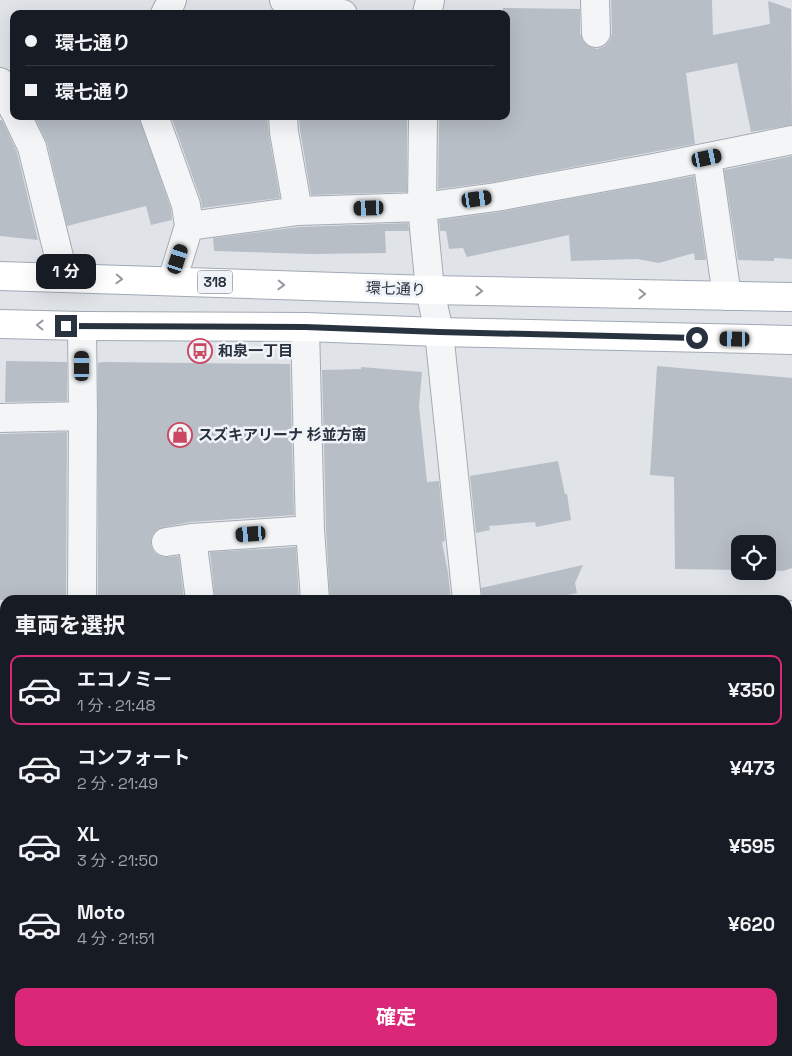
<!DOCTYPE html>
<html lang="ja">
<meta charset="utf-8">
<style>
:root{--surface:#171b24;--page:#20242c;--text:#f1f3f6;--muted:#9ea1a6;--line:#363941;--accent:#db2777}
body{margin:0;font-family:"Space Grotesk","Noto Sans JP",sans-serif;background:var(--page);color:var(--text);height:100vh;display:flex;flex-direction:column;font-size:19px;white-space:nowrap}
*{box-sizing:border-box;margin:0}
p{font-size:16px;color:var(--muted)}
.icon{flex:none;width:28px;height:28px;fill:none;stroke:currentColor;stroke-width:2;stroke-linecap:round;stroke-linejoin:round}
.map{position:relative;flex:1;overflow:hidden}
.sheet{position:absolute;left:0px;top:595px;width:792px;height:461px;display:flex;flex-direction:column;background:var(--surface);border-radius:15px 15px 0 0;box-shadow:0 5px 20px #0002}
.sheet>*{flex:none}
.banner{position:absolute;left:10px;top:10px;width:500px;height:110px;border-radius:10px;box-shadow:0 5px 20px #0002;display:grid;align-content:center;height:110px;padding:0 15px;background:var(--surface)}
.buttons{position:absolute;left:731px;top:535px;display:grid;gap:10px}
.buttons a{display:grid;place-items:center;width:45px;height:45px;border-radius:10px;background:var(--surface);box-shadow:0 5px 20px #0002;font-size:25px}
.end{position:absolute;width:22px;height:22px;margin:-11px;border:6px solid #293340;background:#fff;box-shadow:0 0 0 2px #fff}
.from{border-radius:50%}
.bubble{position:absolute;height:35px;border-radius:10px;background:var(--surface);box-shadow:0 5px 20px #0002;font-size:16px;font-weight:700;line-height:35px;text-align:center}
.car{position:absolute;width:15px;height:30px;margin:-15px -8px;border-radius:6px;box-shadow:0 0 4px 1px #0007;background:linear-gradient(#222 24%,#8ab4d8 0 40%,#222 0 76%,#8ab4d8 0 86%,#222 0)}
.banner b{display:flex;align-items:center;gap:18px;height:48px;font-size:19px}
.banner b+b{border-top:1px solid var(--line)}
.banner i{width:12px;height:12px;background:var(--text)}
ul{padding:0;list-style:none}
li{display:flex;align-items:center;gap:15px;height:70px;margin:0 10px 8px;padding:0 5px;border:2px solid transparent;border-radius:10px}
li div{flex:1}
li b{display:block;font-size:19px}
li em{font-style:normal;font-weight:700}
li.selected{border-color:var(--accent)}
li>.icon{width:45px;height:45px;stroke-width:1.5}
h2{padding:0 15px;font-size:22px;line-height:60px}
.cta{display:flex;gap:10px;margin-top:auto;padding:10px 15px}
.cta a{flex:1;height:58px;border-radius:10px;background:var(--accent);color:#fff;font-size:20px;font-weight:700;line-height:58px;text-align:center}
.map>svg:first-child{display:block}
.building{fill:#b8bec6}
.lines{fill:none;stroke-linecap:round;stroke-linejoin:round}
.minor-casing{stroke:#a5abb3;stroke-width:30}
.major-casing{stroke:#a0a9b5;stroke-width:30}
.minor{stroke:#f3f5f7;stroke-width:28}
.major{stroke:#fff;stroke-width:28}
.oneway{stroke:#9499a0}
.route{stroke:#293340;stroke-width:6}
.labels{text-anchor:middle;stroke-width:5;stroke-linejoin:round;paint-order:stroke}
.shield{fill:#f0f3f7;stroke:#656d77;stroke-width:1}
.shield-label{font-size:14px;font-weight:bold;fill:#293340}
.street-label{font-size:15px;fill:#293340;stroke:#f0f3f7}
.poi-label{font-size:15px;font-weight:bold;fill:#293340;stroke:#f0f3f7;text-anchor:start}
</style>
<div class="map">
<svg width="792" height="1056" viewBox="0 0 792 1056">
<rect width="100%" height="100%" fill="#e0e4e9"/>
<path class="building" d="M 611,0 L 712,0 L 713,35 L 770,24 L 768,1 L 791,9 L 792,125 L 751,132 L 737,63 L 686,73 L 695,144 L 494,182 L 438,189 L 439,116 L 506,116 L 506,84 L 509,84 L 506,51 L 506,14 L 503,14 L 503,8 L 580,9 L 580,33 L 583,41 L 588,46 L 597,49 L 605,46 L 610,40 L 612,33 Z
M 34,116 L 139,116 L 171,209 L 172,220 L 151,225 L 146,206 L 67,226 L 47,143 Z
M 171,116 L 267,116 L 269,135 L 280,198 L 202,208 L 201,200 Z
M 299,116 L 407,116 L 407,192 L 311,195 L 300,130 Z
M 0,120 L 2,120 L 17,152 L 38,240 L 0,236 Z
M 792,156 L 792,259 L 774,258 L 774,261 L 738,260 L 724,170 Z
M 694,176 L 706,260 L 695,260 L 694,253 L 659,263 L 637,259 L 571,261 L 569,235 L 467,257 L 463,248 L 449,249 L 446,231 L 440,231 L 439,220 L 499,212 Z
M 408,223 L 409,231 L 385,231 L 386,253 L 312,254 L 214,251 L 213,238 L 299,227 Z
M 6,361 L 67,362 L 67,401 L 5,402 Z
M 102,362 L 290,364 L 294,515 L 191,522 L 164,527 L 157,530 L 152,536 L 151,545 L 154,552 L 160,556 L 168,557 L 179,556 L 184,600 L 98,600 L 98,363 Z
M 657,366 L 792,378 L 792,568 L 783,571 L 768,570 L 768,544 L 740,544 L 740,570 L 675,569 L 674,477 L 650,475 Z
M 361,367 L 422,372 L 419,406 L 427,482 L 439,481 L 445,541 L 442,542 L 448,573 L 451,600 L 330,600 L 326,529 L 322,370 L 361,369 Z
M 67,432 L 66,600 L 21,596 L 21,600 L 0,600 L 0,434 Z
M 558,461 L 565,494 L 567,494 L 571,520 L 536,527 L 535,522 L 489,526 L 490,530 L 476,533 L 470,476 Z
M 296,547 L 299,600 L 215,600 L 210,552 Z
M 583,565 L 575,583 L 577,593 L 545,600 L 482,600 L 481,588 Z"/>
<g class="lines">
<defs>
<path id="minor" d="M 284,0 L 296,6 L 343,14
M 595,0 L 596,33
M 165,14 L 172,0
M 427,14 L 430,0
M 0,82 L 14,110
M 17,116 L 32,147 L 64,277
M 154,116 L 186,205 L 189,226 L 172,281
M 283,116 L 284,132 L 298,211
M 423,116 L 422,207 L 430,290 L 439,332 L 467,600
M 707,158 L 727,296
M 189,226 L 298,211 L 422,207 L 496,197 L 654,168 L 792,140
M 82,326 L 83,416 L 82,600
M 305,327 L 310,530 L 315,600
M 0,418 L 83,416
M 192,538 L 200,600
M 166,542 L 192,538 L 310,530
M 788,616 L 792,615
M 0,739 L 5,739
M 788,918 L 792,917
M 0,981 L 5,980
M 788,1045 L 789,1056
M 167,1051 L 168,1056
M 451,1051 L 451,1056
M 523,1051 L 523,1056
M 32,1056 L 51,1051"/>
<path id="major" d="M 0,276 L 430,290 L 792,297
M 0,324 L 82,326 L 305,327 L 439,332 L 792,340"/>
</defs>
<use href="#minor" class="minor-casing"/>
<use href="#major" class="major-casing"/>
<use href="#minor" class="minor"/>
<use href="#major" class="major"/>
</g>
<defs><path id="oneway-chevron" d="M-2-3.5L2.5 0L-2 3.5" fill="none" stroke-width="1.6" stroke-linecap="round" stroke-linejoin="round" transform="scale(1.25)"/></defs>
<g class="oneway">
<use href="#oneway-chevron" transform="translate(119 279) rotate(2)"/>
<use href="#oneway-chevron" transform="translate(281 285) rotate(2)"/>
<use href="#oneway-chevron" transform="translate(479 291) rotate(1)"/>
<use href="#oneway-chevron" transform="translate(642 294) rotate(1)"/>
<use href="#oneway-chevron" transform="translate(40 325) rotate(-179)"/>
</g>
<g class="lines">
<path class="route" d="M 66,326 L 305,327 L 439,332 L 697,338"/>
</g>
<defs>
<symbol id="bus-ring" viewBox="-11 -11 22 22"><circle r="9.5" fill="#f0f3f7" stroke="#cc4761" stroke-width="1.5"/><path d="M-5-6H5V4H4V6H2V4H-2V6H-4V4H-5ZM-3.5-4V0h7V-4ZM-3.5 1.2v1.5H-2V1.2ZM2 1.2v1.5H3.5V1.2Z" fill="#cc4761"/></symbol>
<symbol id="shop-ring" viewBox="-11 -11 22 22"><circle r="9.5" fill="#f0f3f7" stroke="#cc4761" stroke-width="1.5"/><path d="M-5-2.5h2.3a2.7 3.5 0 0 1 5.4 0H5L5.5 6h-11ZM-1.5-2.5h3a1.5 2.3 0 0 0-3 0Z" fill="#cc4761"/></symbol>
</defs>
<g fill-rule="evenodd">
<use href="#bus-ring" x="186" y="337" width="28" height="28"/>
<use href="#shop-ring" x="166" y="421" width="28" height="28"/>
</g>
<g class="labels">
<rect class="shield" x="197.5" y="270.5" width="35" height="23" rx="4"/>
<g class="shield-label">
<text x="215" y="287">318</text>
</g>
<g class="street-label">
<text transform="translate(396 289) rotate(2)" y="5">環七通り</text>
</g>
<g class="poi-label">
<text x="218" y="356">和泉一丁目</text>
<text x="198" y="440">スズキアリーナ 杉並方南</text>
</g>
</g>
</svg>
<div class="buttons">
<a><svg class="icon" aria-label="locate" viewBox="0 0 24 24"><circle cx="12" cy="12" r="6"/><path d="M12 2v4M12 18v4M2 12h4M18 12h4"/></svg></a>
</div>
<i class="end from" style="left:697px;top:338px"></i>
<i class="end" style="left:66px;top:326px"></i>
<div class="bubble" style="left:36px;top:254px;width:60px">1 分</div>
<i class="car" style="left:707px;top:158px;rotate:78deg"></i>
<i class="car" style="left:477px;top:199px;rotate:82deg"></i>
<i class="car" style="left:369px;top:208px;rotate:268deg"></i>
<i class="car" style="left:178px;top:259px;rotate:18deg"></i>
<i class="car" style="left:735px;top:339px;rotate:271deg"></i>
<i class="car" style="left:82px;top:366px;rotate:0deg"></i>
<i class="car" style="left:251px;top:534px;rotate:266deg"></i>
<div class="banner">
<b><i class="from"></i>環七通り</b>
<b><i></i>環七通り</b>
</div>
<section class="sheet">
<h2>車両を選択</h2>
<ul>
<li class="selected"><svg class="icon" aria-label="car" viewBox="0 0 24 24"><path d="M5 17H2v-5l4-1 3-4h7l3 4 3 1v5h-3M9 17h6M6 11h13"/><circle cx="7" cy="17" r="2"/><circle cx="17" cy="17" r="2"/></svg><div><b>エコノミー</b><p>1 分 · 21:48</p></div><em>¥350</em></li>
<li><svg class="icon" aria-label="car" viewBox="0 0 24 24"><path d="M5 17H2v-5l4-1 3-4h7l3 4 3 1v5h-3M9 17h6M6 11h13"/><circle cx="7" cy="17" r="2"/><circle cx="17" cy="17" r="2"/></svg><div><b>コンフォート</b><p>2 分 · 21:49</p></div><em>¥473</em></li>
<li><svg class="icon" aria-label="car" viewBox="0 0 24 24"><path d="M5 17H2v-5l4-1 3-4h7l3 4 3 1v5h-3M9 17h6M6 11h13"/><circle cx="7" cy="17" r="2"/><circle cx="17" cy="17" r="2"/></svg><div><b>XL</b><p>3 分 · 21:50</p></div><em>¥595</em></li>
<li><svg class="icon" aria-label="car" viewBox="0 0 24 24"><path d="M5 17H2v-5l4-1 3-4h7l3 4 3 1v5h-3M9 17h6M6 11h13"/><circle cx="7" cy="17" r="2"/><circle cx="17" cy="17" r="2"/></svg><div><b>Moto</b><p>4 分 · 21:51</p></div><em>¥620</em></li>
</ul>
<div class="cta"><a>確定</a></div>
</section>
</div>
